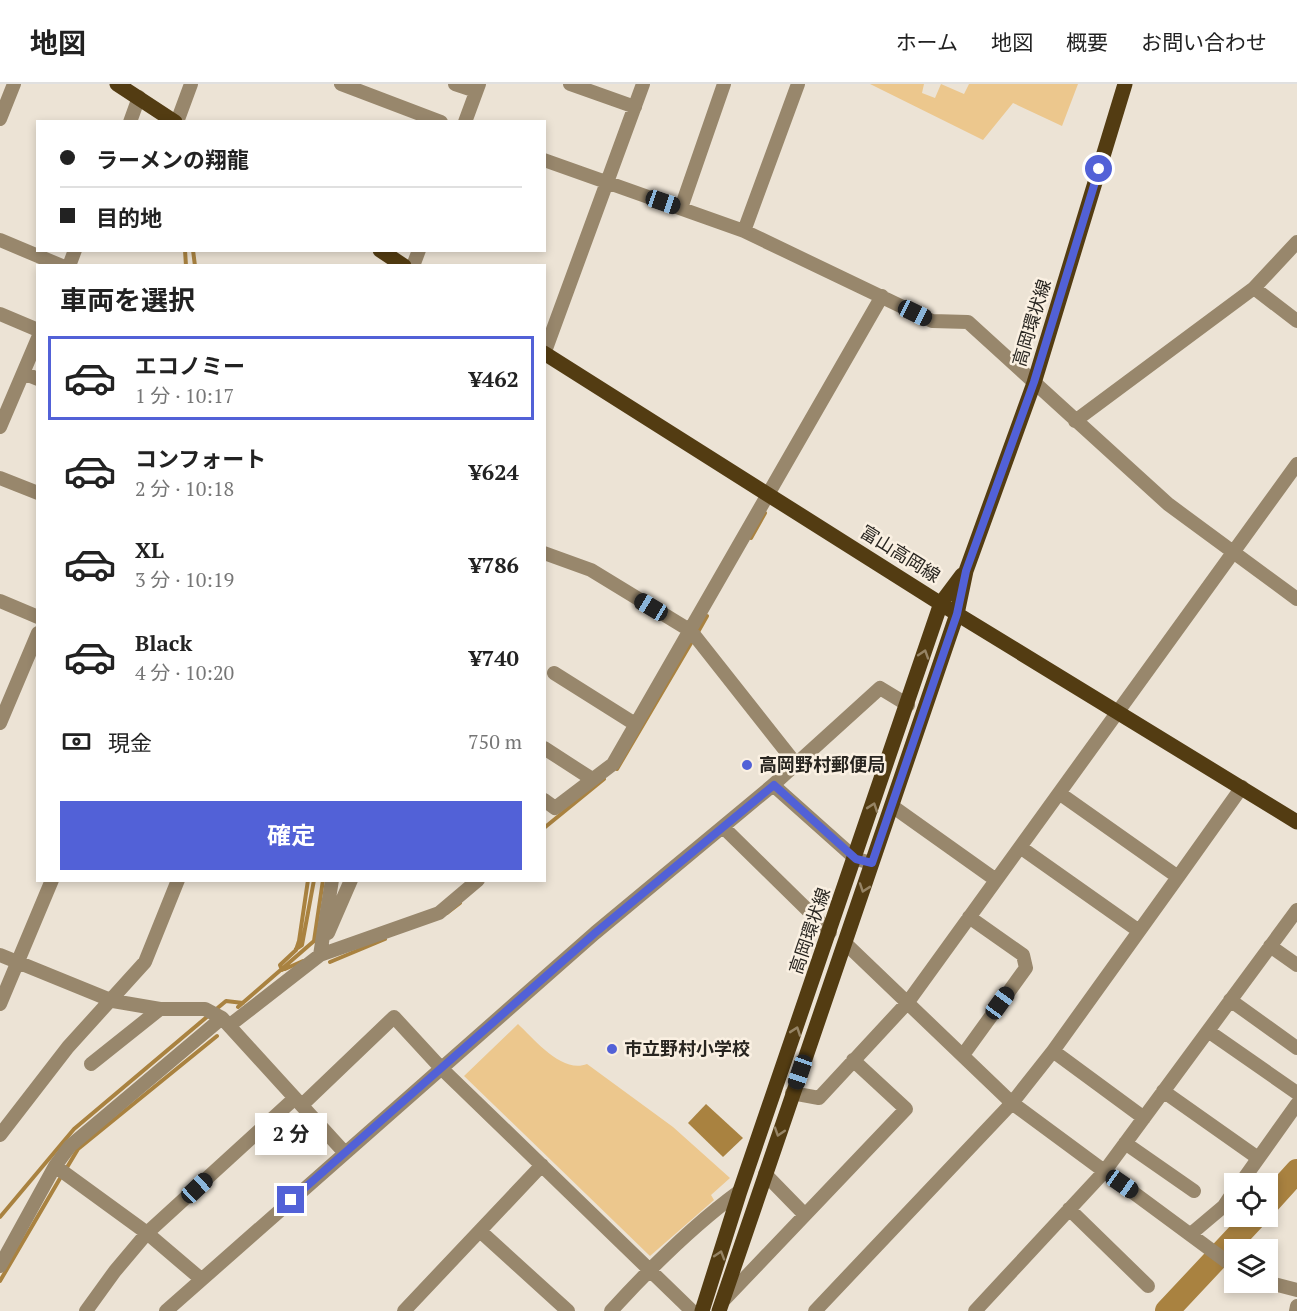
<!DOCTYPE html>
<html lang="ja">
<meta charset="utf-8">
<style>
:root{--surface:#fff;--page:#f6f6f6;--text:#222;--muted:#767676;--line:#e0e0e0;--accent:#5261d7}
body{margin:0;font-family:"PT Serif","Noto Sans JP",serif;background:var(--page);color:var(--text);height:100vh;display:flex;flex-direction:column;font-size:22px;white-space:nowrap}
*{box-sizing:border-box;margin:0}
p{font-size:20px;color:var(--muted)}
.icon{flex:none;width:33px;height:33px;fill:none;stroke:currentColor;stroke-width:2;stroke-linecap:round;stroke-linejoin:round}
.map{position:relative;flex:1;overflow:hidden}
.details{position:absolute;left:36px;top:180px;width:510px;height:618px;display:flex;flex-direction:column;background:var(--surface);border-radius:0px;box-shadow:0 3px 9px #0003}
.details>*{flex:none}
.banner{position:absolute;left:36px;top:36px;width:510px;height:132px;border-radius:0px;box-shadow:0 3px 9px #0003;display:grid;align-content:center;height:132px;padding:0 24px;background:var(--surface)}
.buttons{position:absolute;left:1224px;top:1089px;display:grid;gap:12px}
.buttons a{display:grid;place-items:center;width:54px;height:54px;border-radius:0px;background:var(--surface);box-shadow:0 3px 9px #0003;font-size:30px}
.end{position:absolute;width:27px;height:27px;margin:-14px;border:8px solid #5261d7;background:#fff;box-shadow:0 0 0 3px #fff}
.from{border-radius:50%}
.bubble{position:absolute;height:42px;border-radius:0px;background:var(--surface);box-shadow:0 3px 9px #0003;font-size:20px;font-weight:700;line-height:42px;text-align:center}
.car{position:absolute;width:18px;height:36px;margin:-18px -9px;border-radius:8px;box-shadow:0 0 4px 2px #0007;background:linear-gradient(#222 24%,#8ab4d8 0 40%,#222 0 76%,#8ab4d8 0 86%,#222 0)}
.banner b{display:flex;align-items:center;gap:21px;height:57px;font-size:22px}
.banner b+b{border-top:2px solid var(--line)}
.banner i{width:15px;height:15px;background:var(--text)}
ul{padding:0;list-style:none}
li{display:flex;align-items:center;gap:18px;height:84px;margin:0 12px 9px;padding:0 12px;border:3px solid transparent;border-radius:0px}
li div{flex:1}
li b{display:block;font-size:22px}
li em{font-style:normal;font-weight:700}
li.active{border-color:var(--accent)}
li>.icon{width:54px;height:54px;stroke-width:1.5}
h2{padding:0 24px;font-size:27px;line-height:72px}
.pay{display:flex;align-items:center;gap:15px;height:66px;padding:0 24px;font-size:22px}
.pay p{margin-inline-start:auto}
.button{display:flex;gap:12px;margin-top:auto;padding:12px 24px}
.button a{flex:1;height:69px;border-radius:0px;background:var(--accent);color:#fff;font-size:24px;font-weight:700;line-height:69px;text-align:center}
header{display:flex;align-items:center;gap:36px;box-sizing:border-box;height:84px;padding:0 30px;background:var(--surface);border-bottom:2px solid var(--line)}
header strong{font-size:28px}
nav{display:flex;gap:33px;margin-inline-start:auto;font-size:21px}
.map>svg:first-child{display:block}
.green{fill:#ecc78d}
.water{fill:#a98240}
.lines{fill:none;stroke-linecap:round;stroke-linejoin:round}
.stream{stroke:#a98240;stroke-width:4}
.river{stroke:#a98240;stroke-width:24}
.minor{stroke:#98876c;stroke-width:14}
.major{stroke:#533c12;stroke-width:15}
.oneway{stroke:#968465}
.route{stroke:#5261d7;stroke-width:8}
.poi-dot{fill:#5261d7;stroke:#faf0e2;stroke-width:2}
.labels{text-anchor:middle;stroke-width:5;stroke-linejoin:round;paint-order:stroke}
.street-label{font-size:18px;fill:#282520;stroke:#faf0e2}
.poi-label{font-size:18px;font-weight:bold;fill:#282520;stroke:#faf0e2;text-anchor:start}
</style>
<header>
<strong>地図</strong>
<nav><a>ホーム</a><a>地図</a><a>概要</a><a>お問い合わせ</a></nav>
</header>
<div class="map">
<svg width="1297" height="1227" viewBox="0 0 1297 1227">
<rect width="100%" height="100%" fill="#ece3d5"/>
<path class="green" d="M 870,0 L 924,0 L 922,9 L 935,14 L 941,0 L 964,10 L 969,0 L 1078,0 L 1062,42 L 1013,19 L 983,56 Z
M 518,940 C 534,955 562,990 587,980 L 673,1043 L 730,1094 L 711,1111 L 714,1116 L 650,1172 L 464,992 Z"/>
<path class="water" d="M 706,1020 L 743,1054 L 723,1073 L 688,1039 Z"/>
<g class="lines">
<path class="stream" d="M 185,166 L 186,182
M 193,166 L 195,182
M 751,454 L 765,429
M 698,548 L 707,532
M 617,685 L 694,554
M 544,744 L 604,695
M 447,829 L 460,819
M 296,865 L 302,861 L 314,796
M 330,878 L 385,855
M 285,885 L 303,877
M 282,886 L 280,881 L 296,866 L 299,857 L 308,796
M 238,923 L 314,857 L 323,796
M 214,927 L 226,917 L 243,919
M 66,1085 L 78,1065 L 217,952
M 0,1133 L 74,1045 L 208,932
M 0,1197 L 62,1091"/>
<path class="river" d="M 1268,1119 L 1297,1087
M 1167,1227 L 1256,1132"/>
<path class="minor" d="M 341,0 L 441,38
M 455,0 L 476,7
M 570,0 L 635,23
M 0,35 L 14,0
M 130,38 L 139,13
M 177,38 L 191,0
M 465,38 L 479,0
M 544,76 L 744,147 L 932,237 L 968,238 L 1168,420 L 1297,515
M 681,124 L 724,0
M 744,147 L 798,0
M 0,156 L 62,182
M 69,182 L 75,166
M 413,182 L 419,166
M 1254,204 L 1297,237
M 0,230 L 38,246
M 544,270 L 643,0
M 23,289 L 38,295
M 1075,337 L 1254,204 L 1297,158
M 0,343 L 38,254
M 0,394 L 38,409
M 544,469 L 591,486 L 691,547 L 796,680
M 0,517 L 38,533
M 554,589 L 635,640
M 0,639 L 38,549
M 544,664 L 592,695
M 773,701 L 856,775 L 872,779
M 544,716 L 555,724 L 613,680 L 882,212
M 892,722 L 996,796
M 723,743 L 830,848
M 1020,763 L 1139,847
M 1178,793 L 1242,703
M 328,849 L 351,796
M 845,859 L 1012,1019 L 1234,1183
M 1270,862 L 1297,881
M 0,871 L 113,917 L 160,925 L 205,925 L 222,934 L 345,1069
M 320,871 L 439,829 L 478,796
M 1230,916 L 1297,964
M 0,920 L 52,796
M 230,941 L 320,871 L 332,796
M 1208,947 L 1297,1009
M 1053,967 L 1178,793 L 1059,709
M 963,971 L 1026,884 L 1023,871 L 969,833
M 91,980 L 160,925
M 1163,1007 L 1258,1074
M 792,1009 L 819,1014 L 908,918 L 1297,380
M 302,1021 L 394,933 L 441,984 L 692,1227
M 0,1051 L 68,963 L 145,878 L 178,796
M 1125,1059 L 1194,1107
M 55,1082 L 147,1149 L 201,1195
M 765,1090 L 805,1131
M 1240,1100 L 1297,1020
M 1069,1125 L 1148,1202
M 480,1147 L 568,1227
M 1192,1149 L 1224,1122 L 1234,1107
M 0,1182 L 55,1082 L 70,1062 L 222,934
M 1266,1198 L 1297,1206
M 723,1217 L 906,1025 L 853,976
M 86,1227 L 115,1187 L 147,1149 L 295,1014
M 166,1227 L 595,849 L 773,701 L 880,604 L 908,621
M 404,1227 L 542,1081
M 611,1227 C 651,1183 692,1142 740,1107
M 815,1227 L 1012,1019 L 1053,967 L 1144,1034
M 975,1227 L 1104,1088 L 1297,826
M 1296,1227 L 1297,1222"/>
<path class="major" d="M 117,0 L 175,38
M 380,166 L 404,182
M 544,269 L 957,530 L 1297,738
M 702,1227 L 740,1107 L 941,519 L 962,491
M 719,1227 L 957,530 L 966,487 L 1034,299 L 1125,0"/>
</g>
<defs><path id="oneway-chevron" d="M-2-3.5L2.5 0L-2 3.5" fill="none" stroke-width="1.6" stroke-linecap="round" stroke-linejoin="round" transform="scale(1.5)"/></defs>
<g class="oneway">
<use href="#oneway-chevron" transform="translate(924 570) rotate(-72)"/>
<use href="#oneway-chevron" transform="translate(873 723) rotate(-71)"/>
<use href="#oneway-chevron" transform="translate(864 804) rotate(109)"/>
<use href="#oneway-chevron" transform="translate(796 947) rotate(-71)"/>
<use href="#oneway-chevron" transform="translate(779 1048) rotate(108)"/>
<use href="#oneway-chevron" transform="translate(720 1171) rotate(-73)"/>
</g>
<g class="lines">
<path class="route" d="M 291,1116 L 595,849 L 774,701 L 856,775 L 872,779 L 957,530 L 966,487 L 1034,298 L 1099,85"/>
</g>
<g class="poi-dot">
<circle cx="747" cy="681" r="6"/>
<circle cx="612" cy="965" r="6"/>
</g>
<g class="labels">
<g class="street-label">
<text transform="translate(1032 239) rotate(-73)" y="6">高岡環状線</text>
<text transform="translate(900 470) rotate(32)" y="6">富山高岡線</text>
<text transform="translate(810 847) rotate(-71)" y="6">高岡環状線</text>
</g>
<g class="poi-label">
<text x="759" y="687">高岡野村郵便局</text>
<text x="624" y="971">市立野村小学校</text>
</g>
</g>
</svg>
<div class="buttons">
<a><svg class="icon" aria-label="locate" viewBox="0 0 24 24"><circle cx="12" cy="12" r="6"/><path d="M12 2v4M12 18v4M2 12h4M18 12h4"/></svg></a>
<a><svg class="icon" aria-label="layers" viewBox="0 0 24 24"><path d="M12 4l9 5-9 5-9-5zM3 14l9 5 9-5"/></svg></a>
</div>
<i class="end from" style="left:1099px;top:85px"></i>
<i class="end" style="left:291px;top:1116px"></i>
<div class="bubble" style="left:255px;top:1029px;width:72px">2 分</div>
<i class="car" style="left:663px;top:118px;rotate:109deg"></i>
<i class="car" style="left:915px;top:229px;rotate:116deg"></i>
<i class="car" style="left:651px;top:523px;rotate:301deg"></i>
<i class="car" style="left:1000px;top:919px;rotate:36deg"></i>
<i class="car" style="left:800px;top:988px;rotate:199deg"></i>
<i class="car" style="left:1122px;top:1100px;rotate:125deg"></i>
<i class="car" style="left:197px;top:1104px;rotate:47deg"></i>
<div class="banner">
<b><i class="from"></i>ラーメンの翔龍</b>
<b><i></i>目的地</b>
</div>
<section class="details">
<h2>車両を選択</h2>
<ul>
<li class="active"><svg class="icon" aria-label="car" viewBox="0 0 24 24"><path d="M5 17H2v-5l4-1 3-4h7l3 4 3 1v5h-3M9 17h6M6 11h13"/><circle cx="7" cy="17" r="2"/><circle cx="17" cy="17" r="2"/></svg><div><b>エコノミー</b><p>1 分 · 10:17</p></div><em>¥462</em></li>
<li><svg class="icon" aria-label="car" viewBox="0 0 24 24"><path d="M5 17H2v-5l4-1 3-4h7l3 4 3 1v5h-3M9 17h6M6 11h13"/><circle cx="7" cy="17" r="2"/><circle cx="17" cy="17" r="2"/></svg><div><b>コンフォート</b><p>2 分 · 10:18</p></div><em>¥624</em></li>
<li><svg class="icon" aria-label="car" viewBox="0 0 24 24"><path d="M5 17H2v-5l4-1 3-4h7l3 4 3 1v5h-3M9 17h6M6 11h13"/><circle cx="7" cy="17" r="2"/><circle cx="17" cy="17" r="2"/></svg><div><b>XL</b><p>3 分 · 10:19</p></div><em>¥786</em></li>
<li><svg class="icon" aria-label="car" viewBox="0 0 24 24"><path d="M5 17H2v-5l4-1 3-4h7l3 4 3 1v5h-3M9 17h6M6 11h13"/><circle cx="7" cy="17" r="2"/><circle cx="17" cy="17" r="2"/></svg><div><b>Black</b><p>4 分 · 10:20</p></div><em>¥740</em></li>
</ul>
<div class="pay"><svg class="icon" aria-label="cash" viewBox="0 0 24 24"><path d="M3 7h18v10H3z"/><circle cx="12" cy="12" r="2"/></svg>現金<p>750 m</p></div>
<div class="button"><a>確定</a></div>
</section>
</div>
